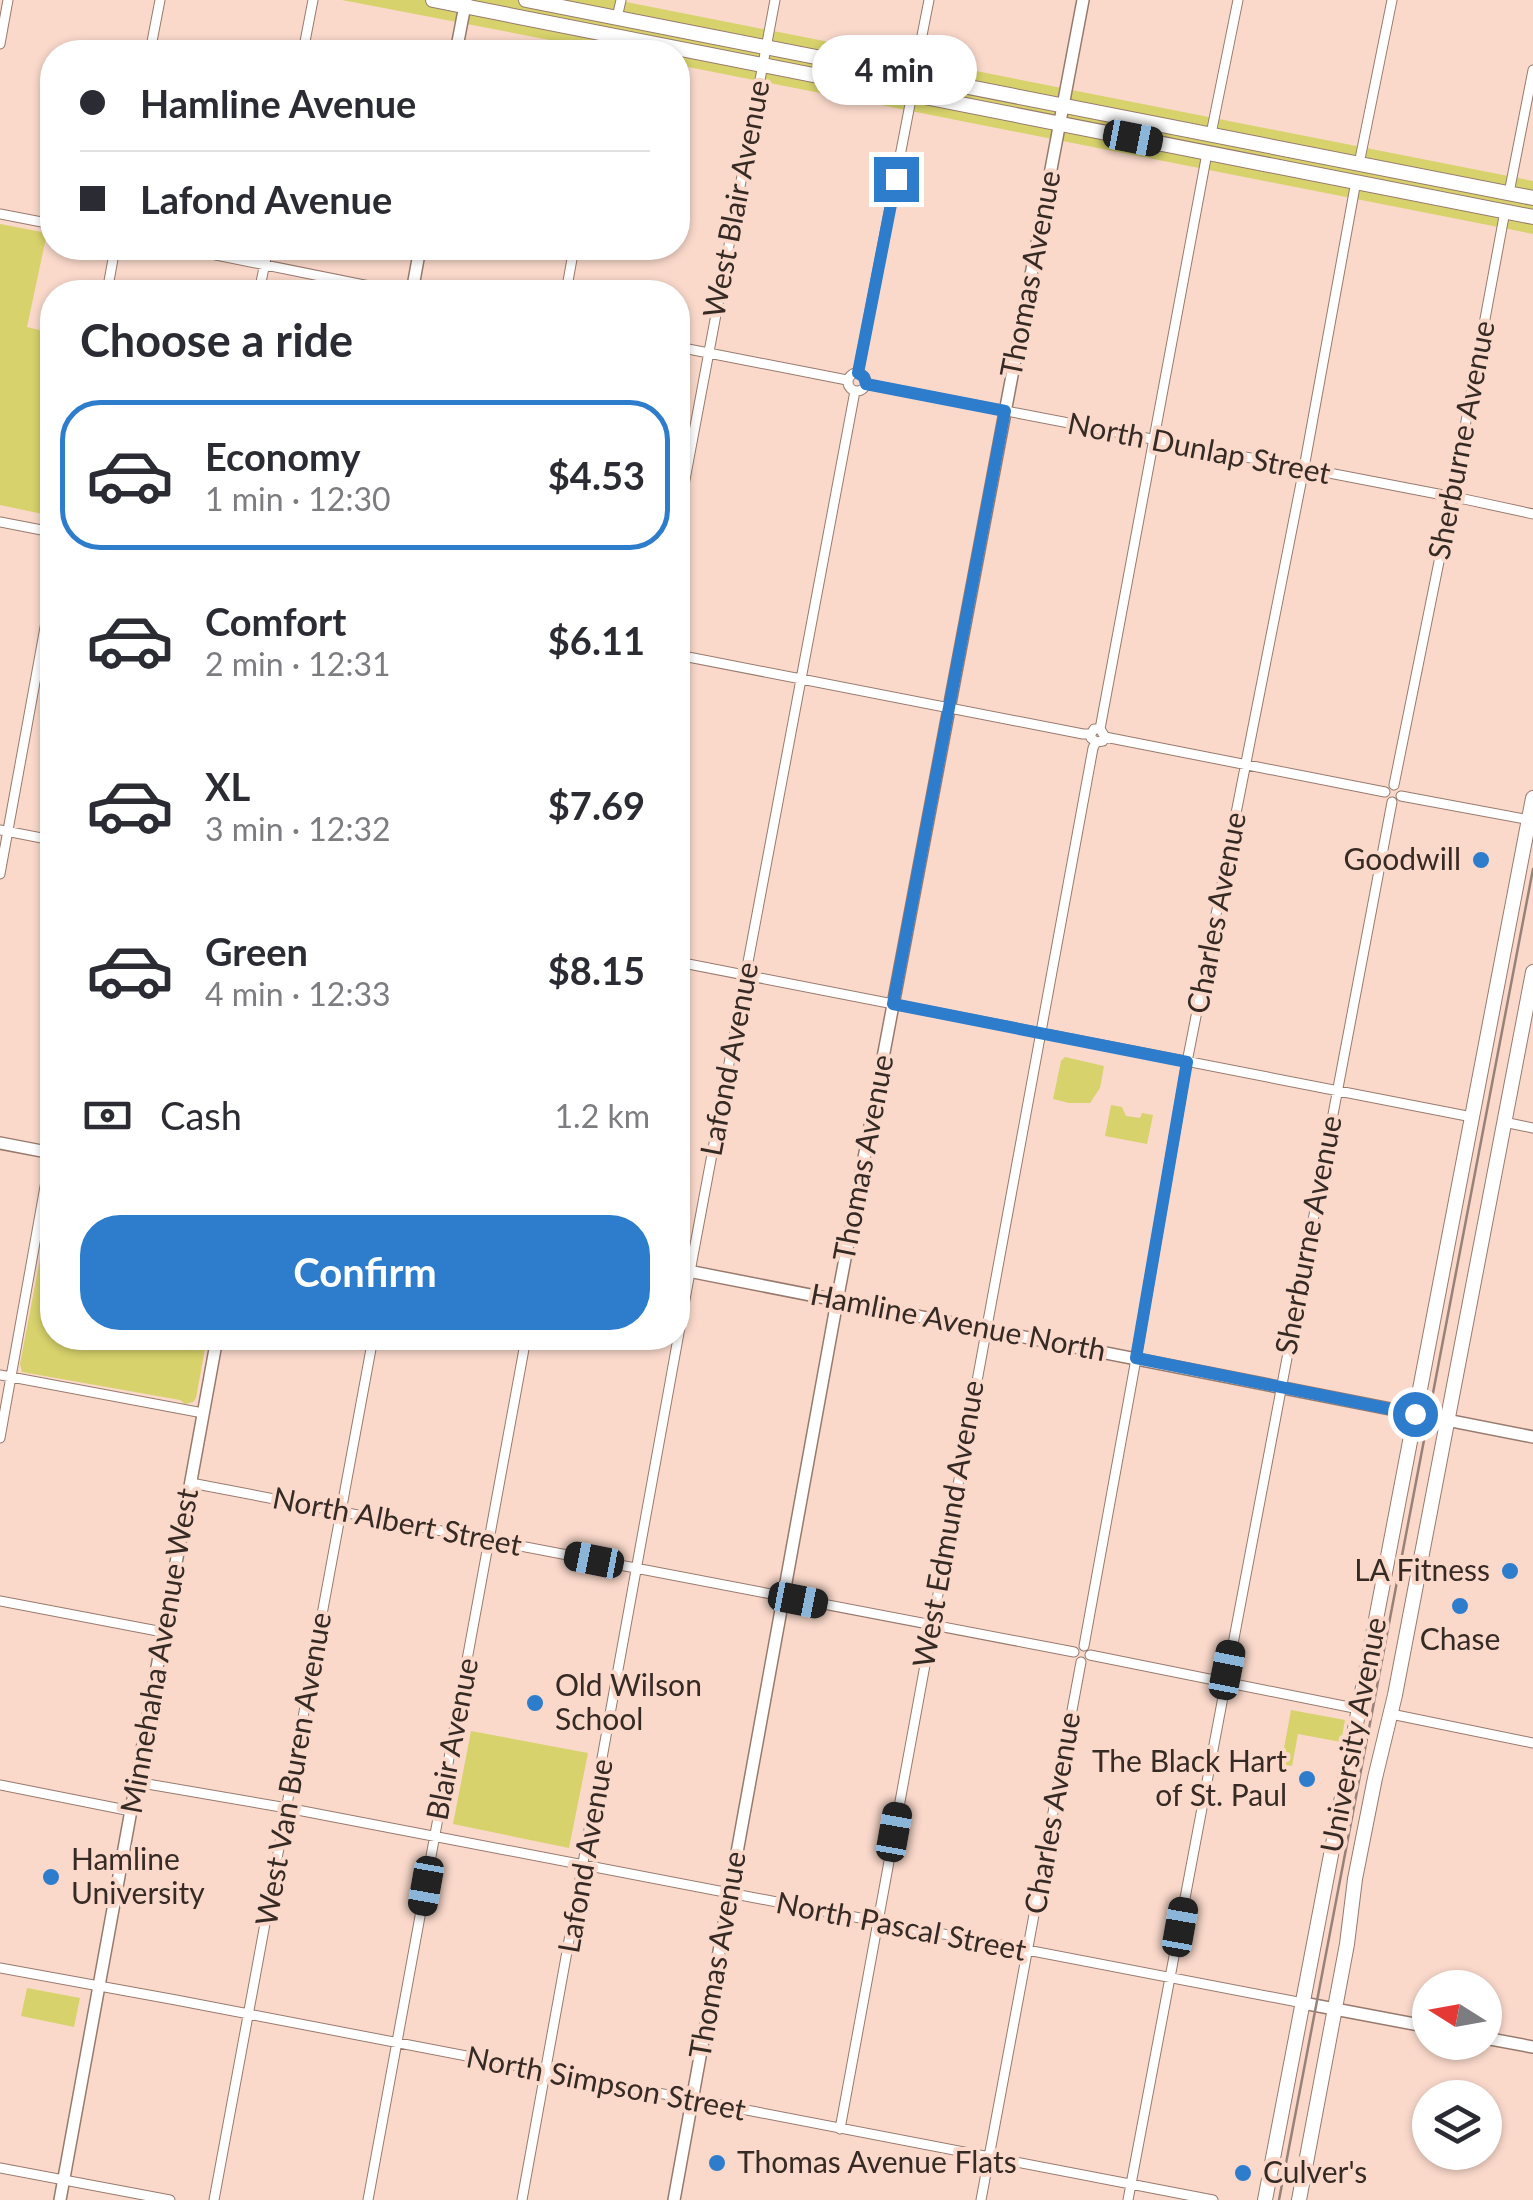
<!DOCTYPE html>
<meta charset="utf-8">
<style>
:root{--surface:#fff;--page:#f7f7f7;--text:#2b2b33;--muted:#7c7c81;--line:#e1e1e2;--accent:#2e7ccc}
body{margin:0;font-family:Lato,sans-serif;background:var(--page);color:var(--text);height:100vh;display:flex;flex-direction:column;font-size:38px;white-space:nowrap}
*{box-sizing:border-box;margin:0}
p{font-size:32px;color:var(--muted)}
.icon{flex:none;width:55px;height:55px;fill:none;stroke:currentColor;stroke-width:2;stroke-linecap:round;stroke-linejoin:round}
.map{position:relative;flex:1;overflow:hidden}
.drawer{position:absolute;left:40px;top:280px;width:650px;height:1070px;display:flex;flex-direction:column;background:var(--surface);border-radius:40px;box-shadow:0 2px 8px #0004}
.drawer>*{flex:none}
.top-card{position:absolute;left:40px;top:40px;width:650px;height:220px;border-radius:40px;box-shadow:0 2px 8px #0004;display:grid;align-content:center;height:220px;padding:0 40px;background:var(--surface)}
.needle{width:65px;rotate:281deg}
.fabs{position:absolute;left:1412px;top:1970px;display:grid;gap:20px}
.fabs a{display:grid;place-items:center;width:90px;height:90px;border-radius:50%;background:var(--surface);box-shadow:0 2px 8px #0004;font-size:50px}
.end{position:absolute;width:45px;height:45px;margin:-22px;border:12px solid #2e7ccc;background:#fff;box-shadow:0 0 0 5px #fff}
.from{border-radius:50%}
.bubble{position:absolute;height:70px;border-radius:35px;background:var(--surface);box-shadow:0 2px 8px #0004;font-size:32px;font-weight:700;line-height:70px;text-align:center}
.car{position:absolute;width:30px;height:60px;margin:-30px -15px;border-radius:12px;box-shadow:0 0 8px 2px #0007;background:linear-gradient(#222 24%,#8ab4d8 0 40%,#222 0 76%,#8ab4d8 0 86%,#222 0)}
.top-card b{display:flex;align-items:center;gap:35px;height:95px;font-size:38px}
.top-card b+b{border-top:2px solid var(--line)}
.top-card i{width:25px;height:25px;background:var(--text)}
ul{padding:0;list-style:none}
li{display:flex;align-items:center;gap:30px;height:150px;margin:0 20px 15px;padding:0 20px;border:5px solid transparent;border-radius:40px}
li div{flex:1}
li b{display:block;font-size:38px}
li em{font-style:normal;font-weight:700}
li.active{border-color:var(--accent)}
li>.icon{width:90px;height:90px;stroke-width:1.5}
h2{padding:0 40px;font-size:45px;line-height:120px}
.pay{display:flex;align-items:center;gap:25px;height:110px;padding:0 40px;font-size:38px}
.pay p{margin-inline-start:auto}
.action{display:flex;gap:20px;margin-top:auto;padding:20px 40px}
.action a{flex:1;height:115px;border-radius:40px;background:var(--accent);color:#fff;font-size:40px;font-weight:700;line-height:115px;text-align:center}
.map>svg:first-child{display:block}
.green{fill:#d7d26c}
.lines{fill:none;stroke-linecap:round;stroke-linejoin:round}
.minor-casing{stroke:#987a6d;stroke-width:11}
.tertiary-casing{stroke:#987a6d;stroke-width:14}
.secondary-casing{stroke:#987a6d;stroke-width:16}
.minor{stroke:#fff;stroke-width:9}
.tertiary{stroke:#fff;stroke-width:11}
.secondary{stroke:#fff;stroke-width:14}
.tram{stroke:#988178;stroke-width:2.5}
.route{stroke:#2e7ccc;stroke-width:12}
.poi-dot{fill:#2e7ccc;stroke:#fad9cb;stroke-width:4}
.labels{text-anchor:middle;stroke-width:8;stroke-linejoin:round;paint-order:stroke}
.street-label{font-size:30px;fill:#362a25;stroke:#fad9cb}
.poi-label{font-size:30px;fill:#362a25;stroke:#fad9cb;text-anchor:start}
</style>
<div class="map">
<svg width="1533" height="2200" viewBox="0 0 1533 2200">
<rect width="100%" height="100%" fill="#fad9cb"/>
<path class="green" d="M 342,0 L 616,0 L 1533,181 L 1533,234 L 678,65 L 678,52 L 612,52 Z
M 0,224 L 47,233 L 27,327 L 52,333 L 52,516 L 0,505 Z
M 1065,1057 L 1104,1066 L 1100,1088 L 1090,1103 L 1069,1103 L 1053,1099 L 1061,1061 Z
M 1111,1105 L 1122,1107 L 1126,1116 L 1140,1118 L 1142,1113 L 1153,1115 L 1147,1144 L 1105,1136 Z
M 52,1196 L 52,1338 L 207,1338 L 196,1398 L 193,1402 L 185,1404 L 180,1400 L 22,1372 L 20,1364 Z
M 1291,1710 L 1345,1720 L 1341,1742 L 1298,1734 L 1292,1766 L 1281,1764 Z
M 471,1731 L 588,1753 L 569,1848 L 453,1824 Z
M 27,1988 L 80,1998 L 74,2027 L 21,2016 Z"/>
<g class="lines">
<defs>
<path id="minor" d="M 617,18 L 621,0
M 0,44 L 8,0
M 150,52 L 160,0
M 303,52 L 313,0
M 611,52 L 614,36
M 914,76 L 929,0
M 1211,134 L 1238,0
M 1359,164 L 1392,0
M 1509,193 L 1533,70
M 0,214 L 52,224
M 181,248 L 399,292
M 107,292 L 115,248
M 259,292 L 268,248
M 566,292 L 574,248
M 678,347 L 847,380
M848 382a9 9 0 1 1 18 0a9 9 0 1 1-18 0Z
M 858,373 L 912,94
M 866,384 L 1464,499 L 1533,514
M 678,517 L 775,0
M 0,522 L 52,532
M 678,655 L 1083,734 L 1091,734
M 1100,729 L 1207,153
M 1105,737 L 1385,792
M 1394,785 L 1452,497 L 1505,211
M 1401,796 L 1530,820
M 0,830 L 52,840
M 0,874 L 52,589
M 678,962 L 1472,1117
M 1504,1122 L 1533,1128
M 0,1375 L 203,1413
M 0,1438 L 51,1153
M 191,1483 L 1074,1652
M 0,1601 L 163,1632
M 1084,1646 L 1134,1370 L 1187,1062 L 1304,468 L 1356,181
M 1090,1655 L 1359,1709
M 1391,1714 L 1533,1743
M 136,1782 L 287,1808 L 1303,2003
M 0,1785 L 131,1811
M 0,1968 L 176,2000 L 1213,2200
M 840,2129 L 1093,748 L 1096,742 L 1103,741 L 1105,737 L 1100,729 L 1094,729 L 1091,734 L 1091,738 L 1096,742
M 0,2168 L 170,2200
M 214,2200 L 373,1338
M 368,2200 L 526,1338
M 522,2200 L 692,1261 L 855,391
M 981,2200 L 1081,1662
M 1128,2200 L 1392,802"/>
<path id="tertiary" d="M 456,52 L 466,0
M 412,292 L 420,248
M 0,1143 L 52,1153
M 678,1269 L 1533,1437
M 1303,2003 L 1430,2027
M 1485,2038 L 1533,2047
M 60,2200 L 217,1338
M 674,2200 L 837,1301 L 1083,0"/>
<path id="secondary" d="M 433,0 L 1533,217
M 526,0 L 1533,198
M 1265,2200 L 1533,798
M 1299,2200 L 1347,1944 L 1355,1879 L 1375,1778 L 1395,1695 L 1533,972"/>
</defs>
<use href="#minor" class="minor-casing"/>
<use href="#tertiary" class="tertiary-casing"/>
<use href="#secondary" class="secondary-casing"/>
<use href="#minor" class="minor"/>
<use href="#tertiary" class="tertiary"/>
<use href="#secondary" class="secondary"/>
<path class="tram" d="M 1279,2200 L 1533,869"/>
</g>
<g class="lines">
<path class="route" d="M 896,179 L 858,373 L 864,377 L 866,384 L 1005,411 L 893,1004 L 1187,1062 L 1136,1358 L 1415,1414"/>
</g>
<g class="poi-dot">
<circle cx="1481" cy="860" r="10"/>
<circle cx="1510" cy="1571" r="10"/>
<circle cx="1460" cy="1606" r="10"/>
<circle cx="535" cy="1703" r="10"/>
<circle cx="1307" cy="1779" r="10"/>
<circle cx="51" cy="1877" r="10"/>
<circle cx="717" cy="2163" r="10"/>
<circle cx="1243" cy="2173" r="10"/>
</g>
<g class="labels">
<g class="street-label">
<text transform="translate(737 199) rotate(-79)" y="10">West Blair Avenue</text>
<text transform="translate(1031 274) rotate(-79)" y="10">Thomas Avenue</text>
<text transform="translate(1462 440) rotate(-79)" y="10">Sherburne Avenue</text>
<text transform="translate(1199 449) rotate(11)" y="10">North Dunlap Street</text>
<text transform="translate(1217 913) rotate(-79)" y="10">Charles Avenue</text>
<text transform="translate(730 1059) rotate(-79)" y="10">Lafond Avenue</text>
<text transform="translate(864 1158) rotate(-79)" y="10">Thomas Avenue</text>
<text transform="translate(1309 1235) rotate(-79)" y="10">Sherburne Avenue</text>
<text transform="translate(958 1323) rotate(11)" y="10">Hamline Avenue North</text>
<text transform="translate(397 1522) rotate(11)" y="10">North Albert Street</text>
<text transform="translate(949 1524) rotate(-80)" y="10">West Edmund Avenue</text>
<text transform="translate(160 1651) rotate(-80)" y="10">Minnehaha Avenue West</text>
<text transform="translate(1354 1735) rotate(-79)" y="10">University Avenue</text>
<text transform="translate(453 1739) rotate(-79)" y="10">Blair Avenue</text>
<text transform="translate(294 1769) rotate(-80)" y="10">West Van Buren Avenue</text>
<text transform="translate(1053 1813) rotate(-80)" y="10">Charles Avenue</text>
<text transform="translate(586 1856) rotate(-80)" y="10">Lafond Avenue</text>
<text transform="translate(901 1927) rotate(11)" y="10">North Pascal Street</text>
<text transform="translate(718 1955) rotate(-80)" y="10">Thomas Avenue</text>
<text transform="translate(606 2084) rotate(11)" y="10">North Simpson Street</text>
</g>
<g class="poi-label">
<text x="1461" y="870" text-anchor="end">Goodwill</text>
<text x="1490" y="1581" text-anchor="end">LA Fitness</text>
<text x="1460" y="1650" text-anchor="middle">Chase</text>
<text x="555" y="1696">Old Wilson<tspan x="555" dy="34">School</tspan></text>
<text x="1287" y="1772" text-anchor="end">The Black Hart<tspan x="1287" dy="34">of St. Paul</tspan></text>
<text x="71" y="1870">Hamline<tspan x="71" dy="34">University</tspan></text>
<text x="737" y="2173">Thomas Avenue Flats</text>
<text x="1263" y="2183">Culver's</text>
</g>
</g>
</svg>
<div class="fabs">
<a><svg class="needle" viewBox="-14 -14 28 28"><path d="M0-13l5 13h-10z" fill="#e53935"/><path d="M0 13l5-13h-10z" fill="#7c7c81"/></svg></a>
<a><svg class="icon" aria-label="layers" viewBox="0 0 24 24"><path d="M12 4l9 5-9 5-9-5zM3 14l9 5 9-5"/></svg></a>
</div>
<i class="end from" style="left:1415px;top:1414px"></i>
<i class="end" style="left:896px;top:179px"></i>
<div class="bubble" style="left:812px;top:35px;width:165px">4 min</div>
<i class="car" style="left:1133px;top:138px;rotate:101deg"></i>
<i class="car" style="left:594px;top:1560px;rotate:281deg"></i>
<i class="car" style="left:798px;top:1600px;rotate:101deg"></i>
<i class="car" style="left:1227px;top:1670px;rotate:11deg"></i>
<i class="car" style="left:894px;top:1832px;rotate:10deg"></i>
<i class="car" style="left:426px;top:1886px;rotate:190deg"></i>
<i class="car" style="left:1180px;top:1927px;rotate:10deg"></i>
<div class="top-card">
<b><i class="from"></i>Hamline Avenue</b>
<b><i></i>Lafond Avenue</b>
</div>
<section class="drawer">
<h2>Choose a ride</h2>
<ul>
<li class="active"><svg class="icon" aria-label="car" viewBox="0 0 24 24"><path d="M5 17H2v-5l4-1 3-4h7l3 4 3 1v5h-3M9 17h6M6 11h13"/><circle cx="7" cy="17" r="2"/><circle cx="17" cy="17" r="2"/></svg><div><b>Economy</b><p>1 min · 12:30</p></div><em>$4.53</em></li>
<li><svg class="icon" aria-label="car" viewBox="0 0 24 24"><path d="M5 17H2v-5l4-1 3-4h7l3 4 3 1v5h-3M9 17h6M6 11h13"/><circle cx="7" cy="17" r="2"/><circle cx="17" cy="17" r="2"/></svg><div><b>Comfort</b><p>2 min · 12:31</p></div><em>$6.11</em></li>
<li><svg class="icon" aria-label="car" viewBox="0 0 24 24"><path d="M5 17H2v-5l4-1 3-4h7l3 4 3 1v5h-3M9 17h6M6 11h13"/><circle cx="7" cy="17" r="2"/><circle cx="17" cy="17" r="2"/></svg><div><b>XL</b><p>3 min · 12:32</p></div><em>$7.69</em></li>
<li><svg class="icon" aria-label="car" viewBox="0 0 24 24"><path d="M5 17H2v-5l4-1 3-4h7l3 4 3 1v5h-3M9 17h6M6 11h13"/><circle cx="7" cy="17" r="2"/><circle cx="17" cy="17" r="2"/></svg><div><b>Green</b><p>4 min · 12:33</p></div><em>$8.15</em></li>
</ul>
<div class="pay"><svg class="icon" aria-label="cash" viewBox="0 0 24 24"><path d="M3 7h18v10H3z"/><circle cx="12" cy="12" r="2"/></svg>Cash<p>1.2 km</p></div>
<div class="action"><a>Confirm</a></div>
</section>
</div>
